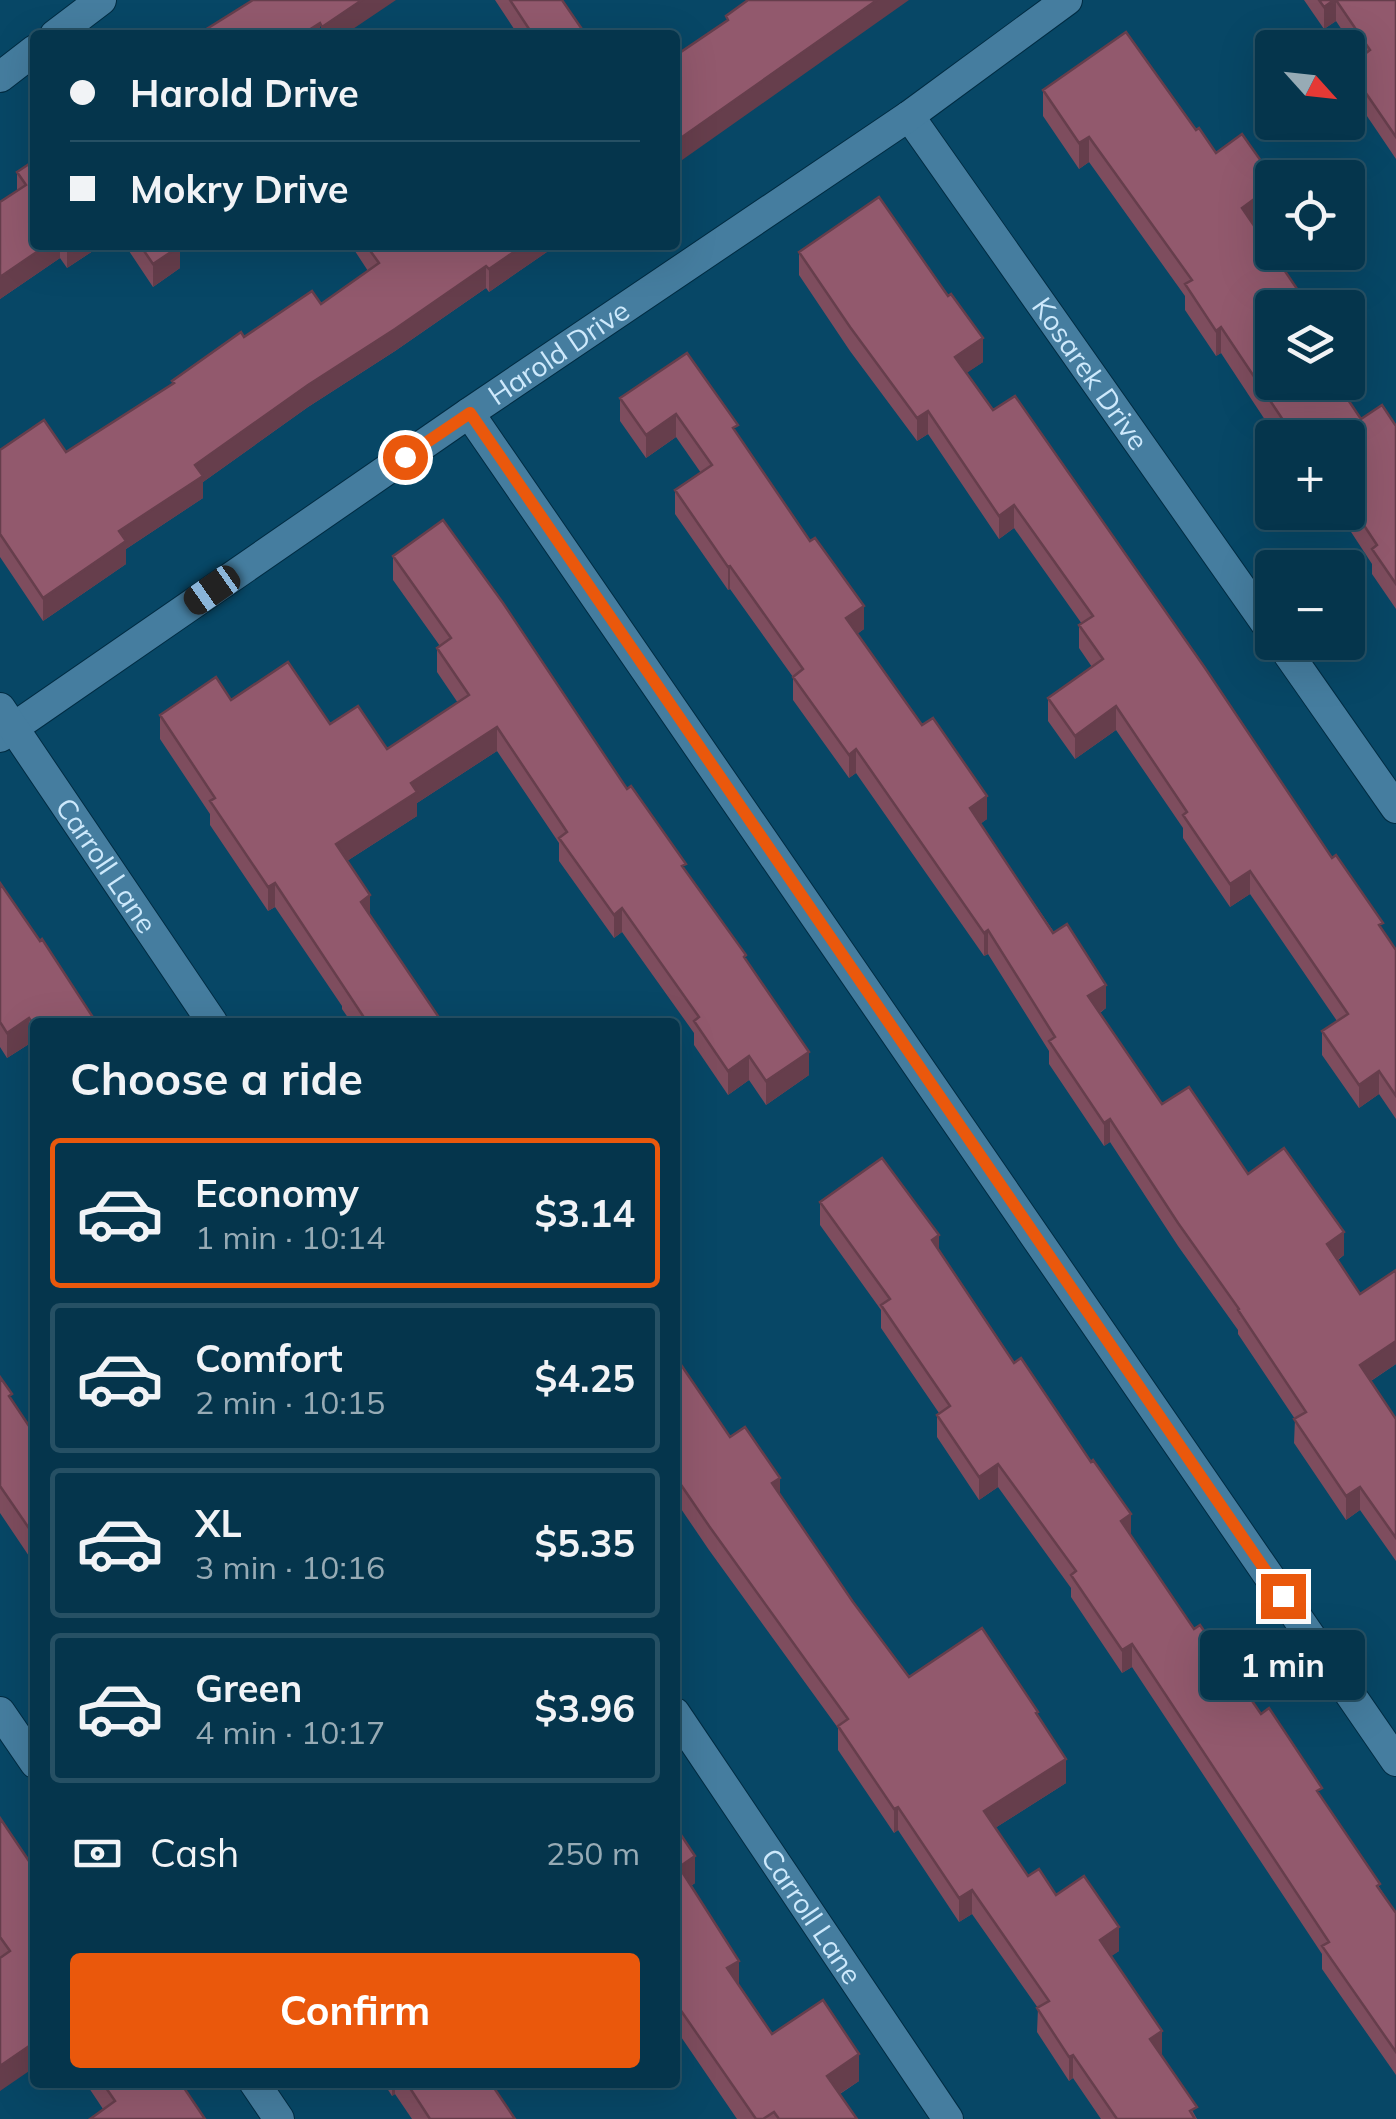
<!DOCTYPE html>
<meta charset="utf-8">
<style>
:root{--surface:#05354c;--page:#0e3d53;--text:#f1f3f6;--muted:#97abb5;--line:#265064;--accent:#ea580c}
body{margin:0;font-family:Mulish,sans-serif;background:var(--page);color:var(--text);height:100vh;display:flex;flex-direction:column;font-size:38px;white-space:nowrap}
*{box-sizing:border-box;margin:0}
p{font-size:32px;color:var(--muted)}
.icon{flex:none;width:55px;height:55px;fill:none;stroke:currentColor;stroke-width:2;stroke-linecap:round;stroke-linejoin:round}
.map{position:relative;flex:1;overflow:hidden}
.details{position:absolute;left:30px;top:1018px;width:650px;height:1070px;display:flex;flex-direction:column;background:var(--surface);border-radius:10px;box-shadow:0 10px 40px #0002,0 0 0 2px var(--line)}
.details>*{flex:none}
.guide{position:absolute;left:30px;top:30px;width:650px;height:220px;border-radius:10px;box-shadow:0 10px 40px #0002,0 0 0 2px var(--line);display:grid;align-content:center;height:220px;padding:0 40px;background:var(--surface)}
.needle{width:65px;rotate:117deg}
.buttons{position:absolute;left:1255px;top:30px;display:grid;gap:20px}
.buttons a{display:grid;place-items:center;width:110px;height:110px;border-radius:10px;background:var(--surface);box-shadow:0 10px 40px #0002,0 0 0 2px var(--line);font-size:50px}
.end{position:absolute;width:45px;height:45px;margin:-22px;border:12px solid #ea580c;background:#fff;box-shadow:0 0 0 5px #fff}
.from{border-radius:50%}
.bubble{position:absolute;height:70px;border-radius:10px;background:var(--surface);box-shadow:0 10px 40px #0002,0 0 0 2px var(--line);font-size:32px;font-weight:700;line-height:70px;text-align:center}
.car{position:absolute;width:30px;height:60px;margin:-30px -15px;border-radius:12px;box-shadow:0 0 8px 2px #0007;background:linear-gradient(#222 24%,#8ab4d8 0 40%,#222 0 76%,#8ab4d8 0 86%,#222 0)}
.guide b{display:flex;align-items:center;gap:35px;height:95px;font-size:38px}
.guide b+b{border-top:2px solid var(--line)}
.guide i{width:25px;height:25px;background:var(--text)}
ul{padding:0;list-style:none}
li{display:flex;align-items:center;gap:30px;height:150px;margin:0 20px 15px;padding:0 20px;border:5px solid var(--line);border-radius:10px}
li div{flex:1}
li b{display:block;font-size:38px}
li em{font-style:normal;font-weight:700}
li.current{border-color:var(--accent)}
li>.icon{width:90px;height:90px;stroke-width:1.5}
h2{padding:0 40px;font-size:45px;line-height:120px}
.pay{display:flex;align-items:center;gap:25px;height:110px;padding:0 40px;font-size:38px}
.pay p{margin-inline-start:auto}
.cta{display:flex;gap:20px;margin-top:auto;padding:20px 40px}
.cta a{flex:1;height:115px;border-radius:10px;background:var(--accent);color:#fff;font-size:40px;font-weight:700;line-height:115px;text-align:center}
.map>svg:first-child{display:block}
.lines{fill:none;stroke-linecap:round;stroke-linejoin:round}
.street-casing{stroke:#002c43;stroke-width:32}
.secondary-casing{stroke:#002c43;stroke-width:32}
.street{stroke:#457d9f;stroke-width:30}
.secondary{stroke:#457d9f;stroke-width:30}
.wall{fill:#7e4d5e}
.shaded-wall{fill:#663e4c}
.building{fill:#92596d;stroke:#663e4c;stroke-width:2.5}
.route{stroke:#ea580c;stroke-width:12}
.labels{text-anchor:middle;stroke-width:8;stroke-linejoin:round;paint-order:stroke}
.street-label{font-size:28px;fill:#cde9fc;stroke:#0f3b54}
</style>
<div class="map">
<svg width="1396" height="2119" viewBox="0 0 1396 2119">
<rect width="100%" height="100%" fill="#074766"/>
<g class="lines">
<defs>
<g id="street">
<path d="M 55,35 L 101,0"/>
<path d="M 0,77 L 35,50"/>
<path id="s1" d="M 909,116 L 1272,632"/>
<path d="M 469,413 L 1396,1761"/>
<path d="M 1280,642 L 1396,808"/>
<path id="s2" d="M 0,737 L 469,413 L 909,116 L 1067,0"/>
<path d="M 0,1712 L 35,1763"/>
<path d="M 254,2082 L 279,2119"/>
</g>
<g id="secondary">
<path id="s3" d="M 0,708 L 212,1022"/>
<path id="s4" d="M 675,1713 L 948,2119"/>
</g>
</defs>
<use href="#street" class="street-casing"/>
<use href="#secondary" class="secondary-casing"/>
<use href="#street" class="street"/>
<use href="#secondary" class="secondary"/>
</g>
<path class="wall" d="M 495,0 L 562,0 L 586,35 L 518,35 Z
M 1304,0 L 1396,0 L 1396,159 L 1348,88 L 1348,65 L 1360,57 L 1336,21 L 1324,29 Z
M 1043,90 L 1196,130 L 1216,153 L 1273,178 L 1272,212 L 1254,225 L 1306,308 L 1272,308 L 1361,419 L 1396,426 L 1396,609 L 1372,574 L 1372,564 L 1338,512 L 1348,512 L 1348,438 L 1277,438 L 1221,353 L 1216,356 L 1185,310 L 1185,296 L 1089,162 L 1079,169 L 1043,116 Z
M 35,160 L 35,245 L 102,245 L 67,268 L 60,258 L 0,299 L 0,202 L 17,191 L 17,172 Z
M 125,245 L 180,245 L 180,268 L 153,287 Z
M 351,245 L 557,245 L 489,292 L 486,288 L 395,351 L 308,407 L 203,482 L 203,498 L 126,549 L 126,564 L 43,621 L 0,557 L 0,450 L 66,452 L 172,385 L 172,381 L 244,337 L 321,304 L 368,271 Z
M 799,252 L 983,362 L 966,373 L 1332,858 L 1383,931 L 1396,950 L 1396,1119 L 1379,1094 L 1359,1108 L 1322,1055 L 1322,1031 L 1337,1021 L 1250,894 L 1230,907 L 1183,838 L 1183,828 L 1116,730 L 1075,759 L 1048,721 L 1048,698 L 1092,667 L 1079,648 L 1079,625 L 1082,624 L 1014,528 L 999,539 L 928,434 L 917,441 L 850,351 L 799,275 Z
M 687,353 L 738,435 L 864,629 L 857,634 L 987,819 L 980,824 L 1106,1008 L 1100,1013 L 1162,1104 L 1344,1255 L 1338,1260 L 1360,1294 L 1396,1270 L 1396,1364 L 1371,1381 L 1396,1419 L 1396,1561 L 1360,1510 L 1346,1520 L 1294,1443 L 1295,1419 L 1238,1334 L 1238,1330 L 1178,1246 L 1110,1142 L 1104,1146 L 1049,1064 L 1049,1051 L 988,954 L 984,956 L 856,773 L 849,778 L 793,700 L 793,677 L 730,589 L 728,590 L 675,514 L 675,490 L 701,473 L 676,437 L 646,458 L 620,421 L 620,398 Z
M 393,556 L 627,789 L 686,871 L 746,961 L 809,1075 L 766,1105 L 749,1080 L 728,1095 L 694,1045 L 694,1033 L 622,932 L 614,938 L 559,861 L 559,843 L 497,751 L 417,803 L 417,816 L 347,861 L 370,916 L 442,1022 L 351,1022 L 342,1009 L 342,1006 L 275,907 L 268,911 L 210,825 L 210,814 L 160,739 L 160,715 L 231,700 L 330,724 L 387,749 L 458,703 L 437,672 L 437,648 L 440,646 L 393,580 Z
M 0,883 L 35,1022 L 35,1052 L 29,1044 L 7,1058 L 0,1047 Z
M 820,1202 L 939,1250 L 1194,1629 L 1261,1714 L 1322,1799 L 1396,1913 L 1396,2075 L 1322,1969 L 1322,1954 L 1132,1667 L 1122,1673 L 1071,1597 L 1071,1588 L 998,1487 L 979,1500 L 937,1437 L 937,1415 L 939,1413 L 881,1328 L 881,1310 L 820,1225 Z
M 675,1356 L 730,1437 L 780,1495 L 853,1602 L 909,1677 L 1038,1716 L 1066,1783 L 995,1828 L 1028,1876 L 1056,1895 L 1119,1951 L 1111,1956 L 1161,2055 L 1197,2119 L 1101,2119 L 1073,2078 L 1069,2081 L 1037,2032 L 1038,2008 L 972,1914 L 959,1922 L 898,1830 L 894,1833 L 838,1750 L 838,1728 L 709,1550 L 675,1500 Z
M 0,1377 L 12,1400 L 35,1435 L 35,1565 L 0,1513 Z
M 0,1818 L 35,1870 L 0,2091 Z
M 675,1826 L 695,1883 L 691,1886 L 739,1986 L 772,2034 L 859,2081 L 840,2094 L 856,2119 L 737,2119 L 675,2028 Z
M 85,2082 L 180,2082 L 103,2109 Z
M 383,2082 L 490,2082 L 515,2119 L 412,2119 L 395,2094 L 392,2096 Z"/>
<path class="shaded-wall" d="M 362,0 L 396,0 L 344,35 L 322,35 L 322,27 Z
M 877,0 L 909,0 L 675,165 L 675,142 Z
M 1336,0 L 1336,21 L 1324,29 L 1324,7 Z
M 320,23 L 320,35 L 301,35 Z
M 1089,137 L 1089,162 L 1079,169 L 1079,143 Z
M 1272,186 L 1272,212 L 1242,234 L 1242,208 Z
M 47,245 L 60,245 L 60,258 L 0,299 L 0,277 Z
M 69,245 L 102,245 L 67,268 L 67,246 Z
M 524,245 L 557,245 L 489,292 L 489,269 Z
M 180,246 L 180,268 L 153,287 L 153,264 Z
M 486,266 L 486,288 L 395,351 L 308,407 L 203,482 L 203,498 L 126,549 L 126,564 L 43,621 L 43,598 L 195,465 L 308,385 Z
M 1221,327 L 1221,353 L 1216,356 L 1216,331 Z
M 983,338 L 983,362 L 955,381 L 955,357 Z
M 928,411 L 928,434 L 917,441 L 917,418 Z
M 676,414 L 676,437 L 646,458 L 646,435 Z
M 1014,505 L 1014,528 L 999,539 L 999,516 Z
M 730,566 L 730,589 L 728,590 L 728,567 Z
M 864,606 L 864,629 L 846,642 L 846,618 Z
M 1116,706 L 1116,730 L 1075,759 L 1075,736 Z
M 497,727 L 497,751 L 417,803 L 417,816 L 336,868 L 336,844 L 411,783 Z
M 856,749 L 856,773 L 849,778 L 849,755 Z
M 987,796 L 987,819 L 970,831 L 970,808 Z
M 1250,871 L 1250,894 L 1230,907 L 1230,884 Z
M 275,883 L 275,907 L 268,911 L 268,887 Z
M 370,895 L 370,919 L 361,902 Z
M 622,908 L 622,932 L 614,938 L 614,915 Z
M 988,930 L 988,954 L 984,956 L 984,933 Z
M 1106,985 L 1106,1008 L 1088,1020 L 1088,996 Z
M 29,1018 L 29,1044 L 7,1058 L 7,1033 Z
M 809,1052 L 809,1075 L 766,1105 L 766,1081 Z
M 749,1056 L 749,1080 L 728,1095 L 728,1071 Z
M 1379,1071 L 1379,1094 L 1359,1108 L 1359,1085 Z
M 1110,1119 L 1110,1142 L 1104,1146 L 1104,1123 Z
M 1344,1232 L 1344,1255 L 1327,1267 L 1327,1244 Z
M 939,1235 L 939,1258 L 932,1240 Z
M 1396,1341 L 1396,1364 L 1360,1388 L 1360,1365 Z
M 998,1464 L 998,1487 L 979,1500 L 979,1477 Z
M 780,1478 L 780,1502 L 772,1483 Z
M 1360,1487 L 1360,1510 L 1346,1520 L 1346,1496 Z
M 1131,1514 L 1131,1537 L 1121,1521 Z
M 1132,1644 L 1132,1667 L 1122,1673 L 1122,1650 Z
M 1066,1759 L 1066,1783 L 984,1835 L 984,1811 Z
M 898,1807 L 898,1830 L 894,1833 L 894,1809 Z
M 695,1856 L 695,1883 L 679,1894 L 679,1867 Z
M 972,1890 L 972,1914 L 959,1922 L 959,1898 Z
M 1119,1927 L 1119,1951 L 1100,1964 L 1100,1940 Z
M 739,1961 L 739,1988 L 727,1968 Z
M 1162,2031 L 1162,2055 L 1150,2039 Z
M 35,2042 L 35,2067 L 0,2091 L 0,2066 Z
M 859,2054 L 859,2081 L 827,2102 L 827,2076 Z
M 1073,2055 L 1073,2078 L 1069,2081 L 1069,2057 Z
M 392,2082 L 395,2082 L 395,2094 L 392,2096 Z"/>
<path class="building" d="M 253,0 L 362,0 L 322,27 L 320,23 L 301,35 L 197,35 Z
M 510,0 L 562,0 L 586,35 L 533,35 Z
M 748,0 L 877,0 L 675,142 L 675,56 L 728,20 L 726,16 Z
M 1319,0 L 1334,0 L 1324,7 Z
M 1336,0 L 1396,0 L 1396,137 L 1348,67 L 1370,50 Z
M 1126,32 L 1196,130 L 1199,128 L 1216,153 L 1242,134 L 1273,178 L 1272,186 L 1242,208 L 1306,302 L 1299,308 L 1272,308 L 1272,382 L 1336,382 L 1361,419 L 1382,405 L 1396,426 L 1396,584 L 1372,549 L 1377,545 L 1348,501 L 1348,438 L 1295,438 L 1221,327 L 1216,331 L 1185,284 L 1192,280 L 1089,137 L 1079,143 L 1043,90 Z
M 35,160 L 35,245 L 47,245 L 0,277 L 0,202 L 26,185 L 17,172 Z
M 879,197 L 948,296 L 951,294 L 983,338 L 955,357 L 993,410 L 1015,396 L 1205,668 L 1332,858 L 1336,855 L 1383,923 L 1379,925 L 1396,950 L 1396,1096 L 1379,1071 L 1359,1085 L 1322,1031 L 1348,1014 L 1250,871 L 1230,884 L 1183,815 L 1187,812 L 1116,706 L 1075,736 L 1048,698 L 1103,659 L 1079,625 L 1093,616 L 1014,505 L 999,516 L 928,411 L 917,418 L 850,327 L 799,252 Z
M 140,245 L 180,245 L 180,246 L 153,264 Z
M 366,245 L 524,245 L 489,269 L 486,266 L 395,329 L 308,385 L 195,465 L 203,476 L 119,531 L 126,541 L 43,598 L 0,534 L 0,450 L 44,420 L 66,452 L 174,383 L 172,381 L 241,332 L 244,337 L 312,291 L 321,304 L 379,263 Z
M 687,353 L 738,425 L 733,428 L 810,541 L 815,538 L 864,606 L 846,618 L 922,725 L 933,718 L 987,796 L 970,808 L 1053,933 L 1067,924 L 1106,985 L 1088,996 L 1162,1104 L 1189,1087 L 1248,1174 L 1284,1148 L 1344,1232 L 1327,1244 L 1360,1294 L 1396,1270 L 1396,1341 L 1360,1365 L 1396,1419 L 1396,1538 L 1360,1487 L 1346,1496 L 1294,1419 L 1306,1412 L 1238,1310 L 1239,1309 L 1178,1223 L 1110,1119 L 1104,1123 L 1049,1041 L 1055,1037 L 988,930 L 984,933 L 856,749 L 849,755 L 793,677 L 803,669 L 730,566 L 728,567 L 675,490 L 712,465 L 676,414 L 646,435 L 620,398 Z
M 443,520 L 503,603 L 627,789 L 631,786 L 686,864 L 682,866 L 746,955 L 744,957 L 809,1052 L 766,1081 L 749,1056 L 728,1071 L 694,1021 L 699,1017 L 622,908 L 614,915 L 559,838 L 567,832 L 497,727 L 411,783 L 417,792 L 336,844 L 370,895 L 361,902 L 442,1022 L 367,1022 L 275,883 L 268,887 L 210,801 L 215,798 L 160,715 L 216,677 L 231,700 L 288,662 L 330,724 L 358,706 L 387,749 L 469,695 L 437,648 L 451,638 L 393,556 Z
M 0,883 L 40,941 L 42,939 L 96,1022 L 35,1022 L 35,1027 L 29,1018 L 7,1033 L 0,1022 Z
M 882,1158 L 939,1235 L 932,1240 L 1014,1363 L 1021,1358 L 1091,1462 L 1093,1460 L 1131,1514 L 1121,1521 L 1194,1629 L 1200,1625 L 1261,1714 L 1269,1708 L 1322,1788 L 1317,1791 L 1380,1884 L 1377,1886 L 1396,1913 L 1396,2052 L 1322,1946 L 1329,1942 L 1132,1644 L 1122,1650 L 1071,1575 L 1076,1571 L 998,1464 L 979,1477 L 937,1415 L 950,1406 L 881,1305 L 890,1299 L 820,1202 Z
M 675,1356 L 730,1437 L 745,1427 L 780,1478 L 772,1483 L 853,1602 L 909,1677 L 982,1628 L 1038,1712 L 1036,1713 L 1066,1759 L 984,1811 L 1028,1876 L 1039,1869 L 1056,1895 L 1084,1876 L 1119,1927 L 1100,1940 L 1162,2031 L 1150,2039 L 1197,2107 L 1190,2111 L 1195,2119 L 1117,2119 L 1073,2055 L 1069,2057 L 1037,2008 L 1049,2001 L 972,1890 L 959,1898 L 898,1807 L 894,1809 L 838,1726 L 848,1719 L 709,1526 L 675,1476 Z
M 0,1377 L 12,1394 L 9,1396 L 35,1435 L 35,1537 L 0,1486 Z
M 0,1818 L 35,1870 L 35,2042 L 0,2066 L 0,1958 L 10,1951 L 0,1937 Z
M 675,1826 L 695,1856 L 679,1867 L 739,1961 L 727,1968 L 772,2034 L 823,2000 L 859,2054 L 827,2076 L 857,2119 L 779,2119 L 774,2112 L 763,2119 L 756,2119 L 675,2002 Z
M 102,2082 L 180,2082 L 205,2119 L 90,2119 L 115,2101 Z
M 406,2082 L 490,2082 L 515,2119 L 430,2119 Z"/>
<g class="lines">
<path class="route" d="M 405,457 L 470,413 L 1283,1596"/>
</g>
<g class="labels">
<g class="street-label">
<text dy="10" stroke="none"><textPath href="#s2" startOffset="678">Harold Drive</textPath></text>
<text dy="10" stroke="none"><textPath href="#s1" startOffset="315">Kosarek Drive</textPath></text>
<text dy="10" stroke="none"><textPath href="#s3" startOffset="190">Carroll Lane</textPath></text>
<text dy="10" stroke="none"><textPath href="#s4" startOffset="245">Carroll Lane</textPath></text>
</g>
</g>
</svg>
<div class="buttons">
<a><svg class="needle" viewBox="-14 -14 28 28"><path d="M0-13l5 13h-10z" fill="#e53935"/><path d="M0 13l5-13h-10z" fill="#97abb5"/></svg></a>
<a><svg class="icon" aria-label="locate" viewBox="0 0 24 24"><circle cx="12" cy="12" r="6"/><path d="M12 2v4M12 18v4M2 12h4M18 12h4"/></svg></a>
<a><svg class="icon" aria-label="layers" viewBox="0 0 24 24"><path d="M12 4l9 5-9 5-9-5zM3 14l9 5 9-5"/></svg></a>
<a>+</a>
<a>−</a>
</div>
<i class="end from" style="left:405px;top:457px"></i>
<i class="end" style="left:1283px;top:1596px"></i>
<div class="bubble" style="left:1200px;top:1630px;width:165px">1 min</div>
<i class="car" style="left:212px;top:590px;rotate:235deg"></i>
<div class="guide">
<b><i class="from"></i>Harold Drive</b>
<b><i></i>Mokry Drive</b>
</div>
<section class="details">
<h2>Choose a ride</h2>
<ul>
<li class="current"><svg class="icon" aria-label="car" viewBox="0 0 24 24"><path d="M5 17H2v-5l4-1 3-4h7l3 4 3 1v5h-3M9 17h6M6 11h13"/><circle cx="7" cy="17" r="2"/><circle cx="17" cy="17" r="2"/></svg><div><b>Economy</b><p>1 min · 10:14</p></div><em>$3.14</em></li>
<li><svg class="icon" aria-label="car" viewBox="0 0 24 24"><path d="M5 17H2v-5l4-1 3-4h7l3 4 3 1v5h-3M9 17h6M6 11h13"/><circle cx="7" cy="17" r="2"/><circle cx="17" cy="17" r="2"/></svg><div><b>Comfort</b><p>2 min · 10:15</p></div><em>$4.25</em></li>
<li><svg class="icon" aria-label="car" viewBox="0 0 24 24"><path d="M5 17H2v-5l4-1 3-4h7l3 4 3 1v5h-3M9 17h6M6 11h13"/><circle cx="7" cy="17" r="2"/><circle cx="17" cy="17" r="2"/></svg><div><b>XL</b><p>3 min · 10:16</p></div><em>$5.35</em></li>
<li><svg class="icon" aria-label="car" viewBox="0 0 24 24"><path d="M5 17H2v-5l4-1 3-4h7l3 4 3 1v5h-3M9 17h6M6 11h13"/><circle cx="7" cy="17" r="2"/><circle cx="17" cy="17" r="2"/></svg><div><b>Green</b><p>4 min · 10:17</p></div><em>$3.96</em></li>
</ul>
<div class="pay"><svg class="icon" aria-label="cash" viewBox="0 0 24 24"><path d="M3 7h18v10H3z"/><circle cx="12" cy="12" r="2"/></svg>Cash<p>250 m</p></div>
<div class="cta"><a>Confirm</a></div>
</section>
</div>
